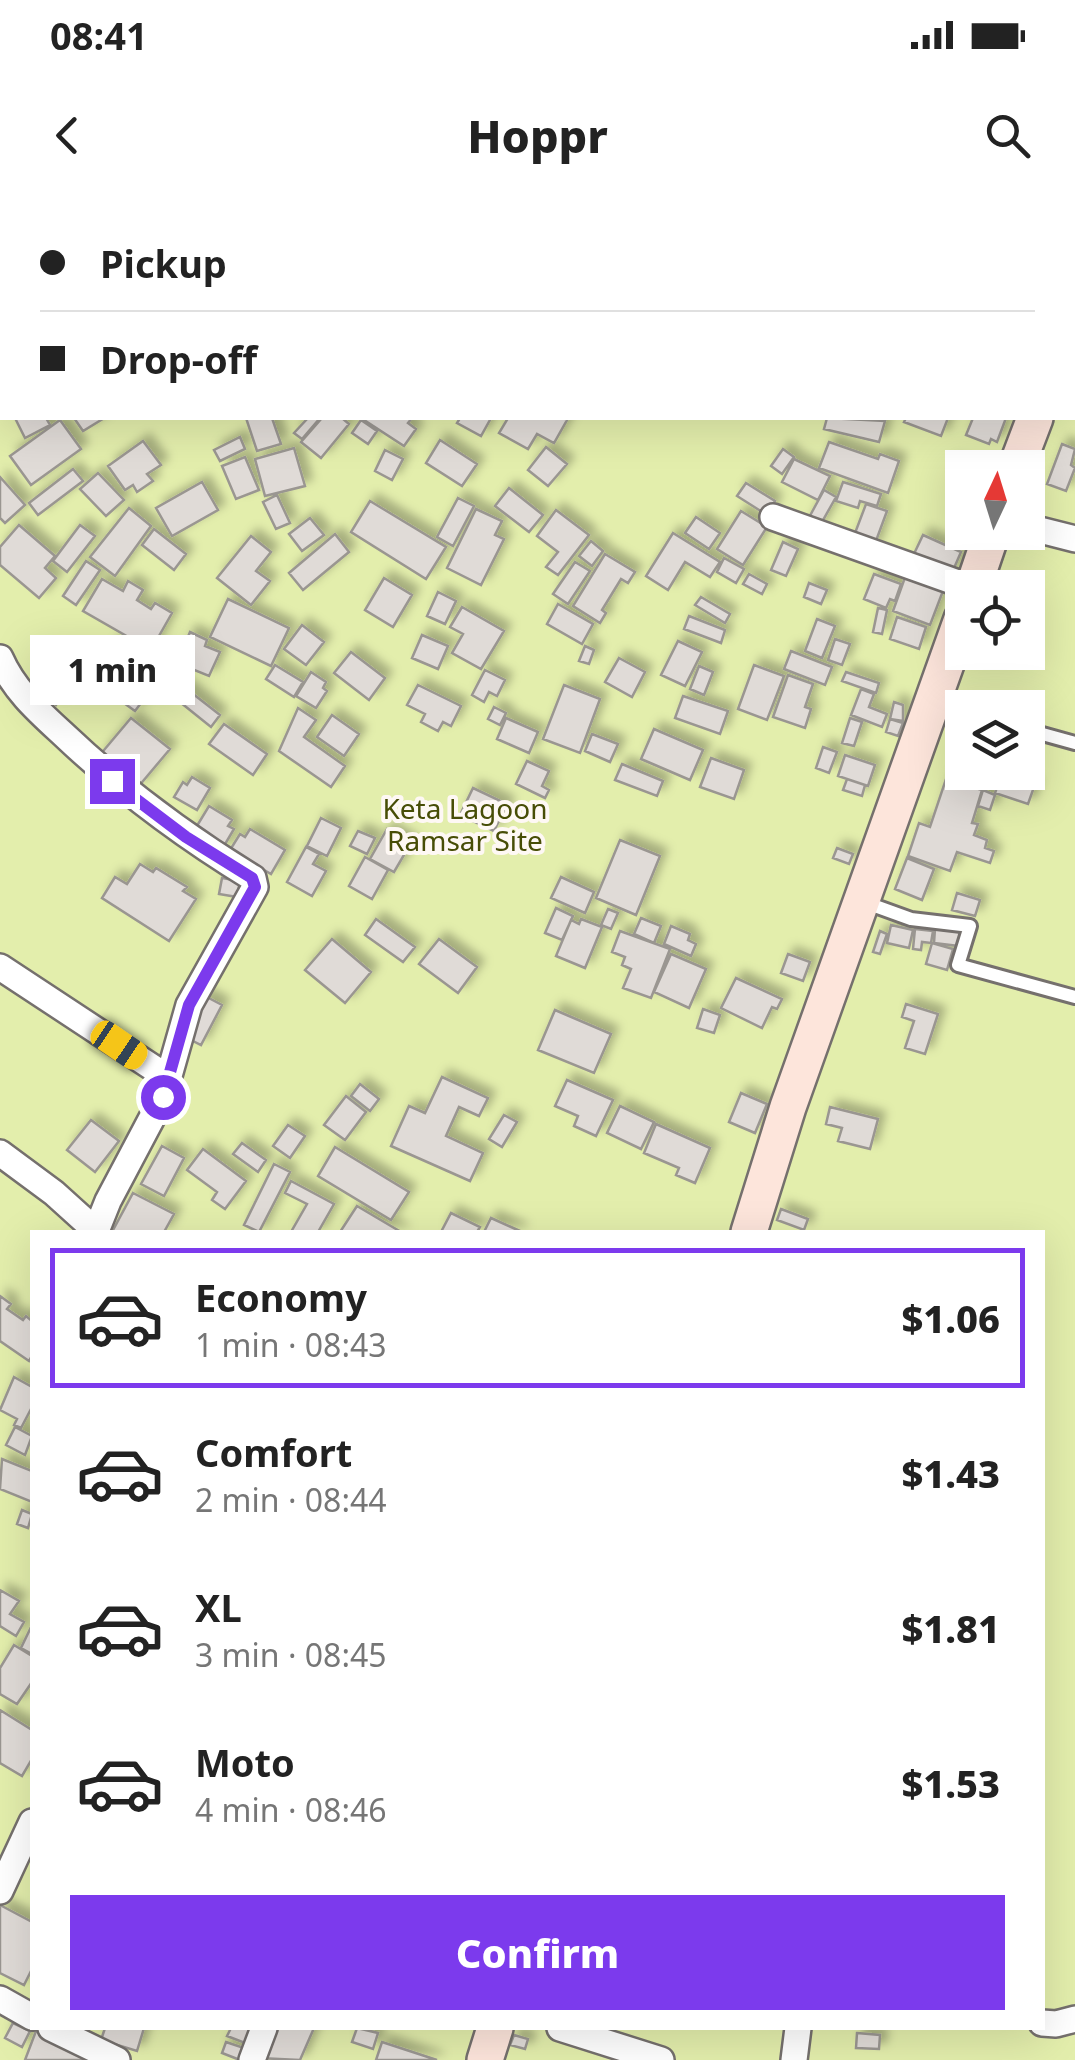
<!DOCTYPE html>
<meta charset="utf-8">
<style>
:root{--surface:#fff;--page:#f6f6f6;--text:#222;--muted:#767676;--line:#e0e0e0;--accent:#7c3aed}
body{margin:0;font-family:"Noto Sans",sans-serif;background:var(--page);color:var(--text);height:100vh;display:flex;flex-direction:column;font-size:38px;white-space:nowrap}
*{box-sizing:border-box;margin:0}
p{font-size:32px;color:var(--muted)}
.icon{flex:none;width:55px;height:55px;fill:none;stroke:currentColor;stroke-width:2;stroke-linecap:round;stroke-linejoin:round}
.map{position:relative;flex:1;overflow:hidden}
.details{position:absolute;left:30px;top:1030px;width:1015px;height:800px;display:flex;flex-direction:column;background:var(--surface);border-radius:0px;box-shadow:0 10px 40px #0002}
.details>*{flex:none}
.guide{position:absolute;left:0px;top:0px;width:1075px;height:220px;box-shadow:0 10px 40px #0002;display:grid;align-content:center;height:220px;padding:0 40px;background:var(--surface)}
.needle{width:65px;rotate:4deg}
.controls{position:absolute;left:945px;top:250px;display:grid;gap:20px}
.controls a{display:grid;place-items:center;width:100px;height:100px;border-radius:0px;background:var(--surface);box-shadow:0 10px 40px #0002;font-size:50px}
.end{position:absolute;width:45px;height:45px;margin:-22px;border:12px solid #7c3aed;background:#fff;box-shadow:0 0 0 5px #fff}
.from{border-radius:50%}
.bubble{position:absolute;height:70px;border-radius:0px;background:var(--surface);box-shadow:0 10px 40px #0002;font-size:32px;font-weight:800;line-height:70px;text-align:center}
.car{position:absolute;width:30px;height:60px;margin:-30px -15px;border-radius:12px;box-shadow:0 0 8px 2px #0007;background:linear-gradient(#f5c518 24%,#345 0 40%,#f5c518 0 76%,#345 0 86%,#f5c518 0)}
.guide b{display:flex;align-items:center;gap:35px;height:95px;font-size:38px}
.guide b+b{border-top:2px solid var(--line)}
.guide i{width:25px;height:25px;background:var(--text)}
ul{padding:18px 0 0;list-style:none}
li{display:flex;align-items:center;gap:30px;height:140px;margin:0 20px 15px;padding:0 20px;border:5px solid transparent;border-radius:0px}
li div{flex:1}
li b{display:block;font-size:38px}
li em{font-style:normal;font-weight:800}
li.active{border-color:var(--accent)}
li>.icon{width:90px;height:90px;stroke-width:1.5}
.primary-button{display:flex;gap:20px;margin-top:auto;padding:20px 40px}
.primary-button a{flex:1;height:115px;border-radius:0px;background:var(--accent);color:#fff;font-size:40px;font-weight:800;line-height:115px;text-align:center}
.status{display:flex;justify-content:space-between;align-items:center;height:70px;padding:0 50px;background:var(--surface);direction:ltr}
.status svg{height:28px;fill:currentColor}
header{display:flex;justify-content:space-between;align-items:center;height:130px;padding:0 40px;background:var(--surface);font-size:45px;font-weight:800}
.map>svg:first-child{display:block}
.green{fill:#e3eeac;fill-rule:evenodd}
.building{fill:#e0dbd7;stroke:#9a9691;stroke-width:2.5;filter:url(#shadow)}
.lines{fill:none;stroke-linecap:round;stroke-linejoin:round}
.service-casing{stroke:#75706d;stroke-width:18}
.minor-casing{stroke:#75706d;stroke-width:30}
.secondary-casing{stroke:#75706d;stroke-width:40}
.service{stroke:#fff;stroke-width:12}
.minor{stroke:#fff;stroke-width:25}
.secondary{stroke:#fde5db;stroke-width:35}
.route{stroke:#7c3aed;stroke-width:12}
.labels{text-anchor:middle;stroke-width:8;stroke-linejoin:round;paint-order:stroke}
.park-label{font-size:28px;fill:#474d06;stroke:#fef8f4}
</style>
<div class="status"><b>08:41</b><svg viewBox="0 0 49 12"><path d="M0 12V9h3v3zM5 12V6h3v6zM10 12V3h3v9zM15 12V0h3v12zM26 1h20v11H26zM47 4h2v5h-2z"/></svg></div>
<header><svg class="icon" aria-label="back" viewBox="0 0 24 24"><path d="M15 5l-7 7 7 7"/></svg>Hoppr<svg class="icon" aria-label="search" viewBox="0 0 24 24"><circle cx="10" cy="10" r="6"/><path d="M15 15l6 6"/></svg></header>
<div class="map">
<svg width="1075" height="1860" viewBox="0 0 1075 1860">
<defs>
<filter id="shadow"><feDropShadow dx="7" dy="-7" stdDeviation="5" flood-color="#0004"/></filter>
</defs>
<rect width="100%" height="100%" fill="#fef8f4"/>
<path class="green" d="M 0,0 L 1075,0 L 1075,1860 L 0,1860 ZM 2,2 L 1072,2 L 1072,218 L 2,218 ZM 962,268 L 1028,268 L 1028,332 L 962,332 ZM 962,388 L 1028,388 L 1028,452 L 962,452 ZM 962,508 L 1028,508 L 1028,572 L 962,572 ZM 32,1032 L 1042,1032 L 1042,1828 L 32,1828 Z"/>
<path class="building" d="M 174,0 L 243,0 L 240,2 Z
M 536,0 L 600,0 L 534,2 Z
M 15,218 L 46,218 L 50,225 L 25,238 Z
M 74,218 L 99,218 L 101,220 L 83,231 Z
M 246,218 L 272,218 L 281,244 L 257,251 Z
M 308,218 L 320,218 L 302,239 L 294,233 Z
M 322,218 L 342,218 L 349,224 L 321,258 L 301,242 Z
M 361,218 L 412,218 L 408,223 L 416,229 L 404,246 Z
M 460,218 L 491,218 L 481,236 L 457,223 Z
M 508,218 L 563,218 L 567,220 L 554,243 L 537,234 L 528,249 L 499,233 Z
M 827,218 L 885,221 L 879,242 L 824,229 Z
M 906,218 L 948,218 L 941,236 L 904,222 Z
M 973,218 L 1006,218 L 997,242 L 991,239 L 989,244 L 966,235 Z
M 60,220 L 81,249 L 31,285 L 10,256 Z
M 361,220 L 377,231 L 368,244 L 352,233 Z
M 240,237 L 245,249 L 220,261 L 214,250 Z
M 440,240 L 477,264 L 462,286 L 426,263 Z
M 143,241 L 161,265 L 147,274 L 153,281 L 137,292 L 133,285 L 125,290 L 108,266 Z
M 829,242 L 878,259 L 880,254 L 899,261 L 888,293 L 819,268 Z
M 1062,244 L 1075,249 L 1071,265 L 1075,268 L 1066,291 L 1047,284 Z
M 546,247 L 567,264 L 548,286 L 528,270 Z
M 294,248 L 305,286 L 265,296 L 255,259 Z
M 783,249 L 794,257 L 782,274 L 771,266 Z
M 385,250 L 403,259 L 392,280 L 375,271 Z
M 245,257 L 259,290 L 236,299 L 222,266 Z
M 794,259 L 830,276 L 818,300 L 782,282 Z
M 951,264 L 962,268 L 962,281 L 947,275 Z
M 73,269 L 83,281 L 38,315 L 29,303 Z
M 98,273 L 124,300 L 106,316 L 80,289 Z
M 0,277 L 25,305 L 5,323 L 0,318 Z
M 202,282 L 218,310 L 172,336 L 156,308 Z
M 843,282 L 881,294 L 877,306 L 860,301 L 858,308 L 836,301 Z
M 746,283 L 775,301 L 767,315 L 737,296 Z
M 509,288 L 543,315 L 529,332 L 495,306 Z
M 824,290 L 836,297 L 818,329 L 806,323 Z
M 277,295 L 290,323 L 276,329 L 263,302 Z
M 458,298 L 474,306 L 453,346 L 437,337 Z
M 370,301 L 446,347 L 426,379 L 351,332 Z
M 866,304 L 887,311 L 873,349 L 852,341 Z
M 129,308 L 151,326 L 115,376 L 90,357 Z
M 476,309 L 502,321 L 495,335 L 504,339 L 481,385 L 447,368 Z
M 556,310 L 589,335 L 558,375 L 546,367 L 558,352 L 537,336 Z
M 741,311 L 767,327 L 743,365 L 717,349 Z
M 696,317 L 720,333 L 709,349 L 685,333 Z
M 310,318 L 324,335 L 302,351 L 289,334 Z
M 19,325 L 55,356 L 45,368 L 56,378 L 39,398 L 0,365 L 0,347 Z
M 80,325 L 95,336 L 67,372 L 53,361 Z
M 154,329 L 186,354 L 174,370 L 142,345 Z
M 673,333 L 720,362 L 710,377 L 685,362 L 668,390 L 646,376 Z
M 335,334 L 349,352 L 303,390 L 289,373 Z
M 923,335 L 961,352 L 951,375 L 912,358 Z
M 251,336 L 271,352 L 256,371 L 270,381 L 251,405 L 217,378 Z
M 591,341 L 603,351 L 592,366 L 579,356 Z
M 783,342 L 798,349 L 786,376 L 771,370 Z
M 605,354 L 635,372 L 628,383 L 621,379 L 602,410 L 606,413 L 600,423 L 573,406 Z
M 724,358 L 744,369 L 736,383 L 717,372 Z
M 86,361 L 100,370 L 76,405 L 63,396 Z
M 575,362 L 590,371 L 568,404 L 553,394 Z
M 908,369 L 946,383 L 930,425 L 893,411 Z
M 749,374 L 767,384 L 762,394 L 743,384 Z
M 874,374 L 901,384 L 895,401 L 890,399 L 886,408 L 864,399 Z
M 384,378 L 412,395 L 393,427 L 365,410 Z
M 102,379 L 123,391 L 128,381 L 143,390 L 137,400 L 151,409 L 155,403 L 172,413 L 151,450 L 83,411 Z
M 809,383 L 827,390 L 821,404 L 804,397 Z
M 438,392 L 456,401 L 445,424 L 427,416 Z
M 701,397 L 730,414 L 725,423 L 695,405 Z
M 228,399 L 289,428 L 271,466 L 210,437 Z
M 558,404 L 593,424 L 582,444 L 547,424 Z
M 462,407 L 504,431 L 481,469 L 452,453 L 463,434 L 450,427 Z
M 878,408 L 887,410 L 882,434 L 873,432 Z
M 689,416 L 725,430 L 721,443 L 684,429 Z
M 897,417 L 926,427 L 919,449 L 890,439 Z
M 817,419 L 835,426 L 822,458 L 805,451 Z
M 302,425 L 324,442 L 306,465 L 284,449 Z
M 190,432 L 207,440 L 205,446 L 220,452 L 209,476 L 177,463 Z
M 422,435 L 448,446 L 438,469 L 412,458 Z
M 835,439 L 850,444 L 842,465 L 828,460 Z
M 116,441 L 162,475 L 135,511 L 88,477 Z
M 678,441 L 702,452 L 685,486 L 661,475 Z
M 585,446 L 594,450 L 589,464 L 579,461 Z
M 791,451 L 832,467 L 825,485 L 784,469 Z
M 351,452 L 385,478 L 369,500 L 334,473 Z
M 53,457 L 78,474 L 56,505 L 31,488 Z
M 619,458 L 645,472 L 632,497 L 605,482 Z
M 275,465 L 303,482 L 294,497 L 266,479 Z
M 754,465 L 784,476 L 767,520 L 738,509 Z
M 699,466 L 713,472 L 704,495 L 690,489 Z
M 485,470 L 505,480 L 497,496 L 489,492 L 484,502 L 472,495 Z
M 311,472 L 326,482 L 323,488 L 327,491 L 316,508 L 296,496 Z
M 846,472 L 879,483 L 876,493 L 842,481 Z
M 788,475 L 813,484 L 805,507 L 811,509 L 805,528 L 773,517 Z
M 174,479 L 220,515 L 211,527 L 165,490 Z
M 418,485 L 461,506 L 451,526 L 443,522 L 438,531 L 421,522 L 425,514 L 407,505 Z
M 564,485 L 600,499 L 580,553 L 543,539 Z
M 861,489 L 874,494 L 869,507 L 887,514 L 882,527 L 851,515 Z
M 683,496 L 728,511 L 720,534 L 675,518 Z
M 894,502 L 903,505 L 903,521 L 890,519 Z
M 494,507 L 506,513 L 500,525 L 488,519 Z
M 298,508 L 316,520 L 304,537 L 345,566 L 331,587 L 279,551 Z
M 332,515 L 359,534 L 344,556 L 317,537 Z
M 131,518 L 170,549 L 138,587 L 99,556 Z
M 506,518 L 538,532 L 529,553 L 497,539 Z
M 850,518 L 862,522 L 854,546 L 842,543 Z
M 890,519 L 903,523 L 898,536 L 886,532 Z
M 224,524 L 267,554 L 253,575 L 209,544 Z
M 654,529 L 703,550 L 690,580 L 641,559 Z
M 592,534 L 618,544 L 610,562 L 585,551 Z
M 823,547 L 837,552 L 829,573 L 816,568 Z
M 845,555 L 875,565 L 868,586 L 838,576 Z
M 711,558 L 744,570 L 734,599 L 700,587 Z
M 527,561 L 549,571 L 542,586 L 549,590 L 545,598 L 516,584 Z
M 622,564 L 663,581 L 657,596 L 615,580 Z
M 1001,576 L 1034,587 L 1028,604 L 995,593 Z
M 192,577 L 210,588 L 197,610 L 174,597 L 183,582 L 187,585 Z
M 847,579 L 865,585 L 862,596 L 843,590 Z
M 946,579 L 982,590 L 972,623 L 978,624 L 974,635 L 987,640 L 985,648 L 994,651 L 990,663 L 957,652 L 950,671 L 908,656 L 919,623 L 930,627 Z
M 473,588 L 507,604 L 494,631 L 460,615 Z
M 983,590 L 995,595 L 990,610 L 978,606 Z
M 209,606 L 232,620 L 228,626 L 234,629 L 221,651 L 192,634 Z
M 321,618 L 341,628 L 327,656 L 307,646 Z
M 250,629 L 285,650 L 271,674 L 230,650 L 240,634 L 245,637 Z
M 387,629 L 411,643 L 394,672 L 370,659 Z
M 358,631 L 375,638 L 367,654 L 350,646 Z
M 620,640 L 660,656 L 636,715 L 596,698 Z
M 306,647 L 319,654 L 313,664 L 326,671 L 312,696 L 287,682 Z
M 837,648 L 853,654 L 849,664 L 833,658 Z
M 365,657 L 388,670 L 372,699 L 349,686 Z
M 907,658 L 934,669 L 922,700 L 895,689 Z
M 140,664 L 153,672 L 156,668 L 187,687 L 183,691 L 196,699 L 169,741 L 102,698 L 115,677 L 127,684 Z
M 561,677 L 594,692 L 585,713 L 551,698 Z
M 222,678 L 240,681 L 237,697 L 219,694 Z
M 957,693 L 980,700 L 975,716 L 952,710 Z
M 556,708 L 573,716 L 562,740 L 545,733 Z
M 608,709 L 618,713 L 611,729 L 601,725 Z
M 641,718 L 661,726 L 654,743 L 634,734 Z
M 376,719 L 415,747 L 403,762 L 365,735 Z
M 581,719 L 602,727 L 585,768 L 556,756 L 571,720 L 579,724 Z
M 891,725 L 913,730 L 909,748 L 887,743 Z
M 671,726 L 690,734 L 688,740 L 696,744 L 691,756 L 664,744 Z
M 915,729 L 933,731 L 931,743 L 922,742 L 921,750 L 913,749 Z
M 935,729 L 961,732 L 959,746 L 934,743 Z
M 620,731 L 670,749 L 651,798 L 623,788 L 631,769 L 622,765 L 625,757 L 612,752 Z
M 880,731 L 887,734 L 880,754 L 873,752 Z
M 332,739 L 371,772 L 345,803 L 305,770 Z
M 439,739 L 477,767 L 458,793 L 419,764 Z
M 932,743 L 953,749 L 947,770 L 926,764 Z
M 671,754 L 706,769 L 689,808 L 654,792 Z
M 788,754 L 810,762 L 803,781 L 781,773 Z
M 736,778 L 782,799 L 777,809 L 772,807 L 762,828 L 721,808 Z
M 203,795 L 222,805 L 201,845 L 185,837 Z
M 906,804 L 938,814 L 925,854 L 905,848 L 914,821 L 902,817 Z
M 703,809 L 720,815 L 714,833 L 697,828 Z
M 555,810 L 611,834 L 594,873 L 538,850 Z
M 442,877 L 488,898 L 479,916 L 459,907 L 446,936 L 483,953 L 470,981 L 391,946 L 409,906 L 425,913 Z
M 567,880 L 613,900 L 596,936 L 574,926 L 578,916 L 555,906 Z
M 360,884 L 379,899 L 370,911 L 351,896 Z
M 741,893 L 767,904 L 755,933 L 729,922 Z
M 346,896 L 366,912 L 345,940 L 324,925 Z
M 620,906 L 654,922 L 641,949 L 607,933 Z
M 830,907 L 878,919 L 870,949 L 838,941 L 842,928 L 826,924 Z
M 504,915 L 517,922 L 502,947 L 489,939 Z
M 91,920 L 119,941 L 95,972 L 67,950 Z
M 656,924 L 710,948 L 695,983 L 676,975 L 679,968 L 644,953 Z
M 288,925 L 305,936 L 290,958 L 273,946 Z
M 242,943 L 266,960 L 258,972 L 233,954 Z
M 162,946 L 184,958 L 164,996 L 141,984 Z
M 335,947 L 409,992 L 391,1020 L 318,976 Z
M 203,949 L 246,981 L 225,1009 L 212,1000 L 217,992 L 187,970 Z
M 274,964 L 290,972 L 259,1032 L 244,1025 Z
M 291,981 L 334,1004 L 318,1032 L 291,1032 L 307,1004 L 285,993 Z
M 133,993 L 174,1014 L 164,1032 L 112,1032 Z
M 357,1006 L 401,1032 L 340,1032 Z
M 781,1009 L 808,1019 L 804,1030 L 777,1020 Z
M 451,1013 L 480,1027 L 477,1032 L 441,1032 Z
M 491,1018 L 520,1031 L 519,1032 L 484,1032 Z
M 0,1096 L 11,1104 L 7,1109 L 23,1120 L 26,1116 L 32,1121 L 32,1156 L 29,1161 L 0,1141 Z
M 14,1177 L 32,1187 L 32,1207 L 21,1228 L 14,1225 L 17,1219 L 0,1210 Z
M 15,1227 L 32,1236 L 25,1255 L 6,1245 Z
M 2,1259 L 32,1271 L 32,1302 L 0,1289 Z
M 22,1310 L 32,1314 L 28,1328 L 17,1324 Z
M 0,1390 L 19,1401 L 10,1414 L 24,1422 L 16,1436 L 0,1426 Z
M 32,1425 L 32,1454 L 21,1448 Z
M 14,1445 L 32,1456 L 32,1482 L 17,1504 L 0,1494 L 0,1468 Z
M 0,1510 L 32,1530 L 32,1559 L 22,1576 L 0,1563 Z
M 0,1705 L 32,1722 L 32,1769 L 24,1785 L 0,1773 Z
M 13,1823 L 30,1831 L 22,1847 L 5,1838 Z
M 105,1828 L 144,1828 L 137,1851 L 101,1840 Z
M 231,1828 L 251,1828 L 245,1843 L 227,1836 Z
M 272,1828 L 314,1828 L 300,1860 L 259,1858 Z
M 357,1828 L 378,1833 L 373,1849 L 352,1842 Z
M 36,1831 L 91,1851 L 88,1860 L 25,1860 Z
M 857,1833 L 880,1835 L 879,1849 L 856,1848 Z
M 514,1835 L 528,1839 L 525,1849 L 510,1845 Z
M 226,1842 L 244,1848 L 240,1860 L 222,1853 Z
M 382,1842 L 437,1860 L 376,1860 Z"/>
<g class="lines">
<defs>
<path id="service" d="M 935,506 L 962,513
M 1028,530 L 1075,543
M 864,702 L 911,719 L 970,726 L 958,765 L 1075,797"/>
<path id="minor" d="M 773,317 L 972,388
M 1028,327 L 1075,339
M 0,458 C 14,490 38,511 63,534 C 122,590 184,636 253,678 L 255,687 L 189,805 L 163,897 L 108,1001 L 96,1031 L 54,993 L 0,953
M 0,767 L 167,877
M 0,1691 L 32,1622
M 0,1799 L 32,1817
M 1042,1823 L 1056,1824 L 1075,1819
M 51,1828 L 117,1860
M 560,1828 L 661,1860
M 252,1860 L 264,1828
M 794,1860 L 798,1828"/>
<path id="secondary" d="M 1072,120 L 1075,113
M 1016,268 L 1035,218
M 973,388 L 992,332
M 749,1032 L 788,907 L 962,419
M 485,1860 L 495,1828"/>
</defs>
<use href="#service" class="service-casing"/>
<use href="#minor" class="minor-casing"/>
<use href="#secondary" class="secondary-casing"/>
<use href="#service" class="service"/>
<use href="#minor" class="minor"/>
<use href="#secondary" class="secondary"/>
</g>
<g class="lines">
<path class="route" d="M 112,581 L 186,637 L 252,678 L 255,687 L 189,805 L 163,897"/>
</g>
<g class="labels">
<g class="park-label">
<text x="465" y="619">Keta Lagoon<tspan x="465" dy="32">Ramsar Site</tspan></text>
</g>
</g>
</svg>
<div class="controls">
<a><svg class="needle" viewBox="-14 -14 28 28"><path d="M0-13l5 13h-10z" fill="#e53935"/><path d="M0 13l5-13h-10z" fill="#767676"/></svg></a>
<a><svg class="icon" aria-label="locate" viewBox="0 0 24 24"><circle cx="12" cy="12" r="6"/><path d="M12 2v4M12 18v4M2 12h4M18 12h4"/></svg></a>
<a><svg class="icon" aria-label="layers" viewBox="0 0 24 24"><path d="M12 4l9 5-9 5-9-5zM3 14l9 5 9-5"/></svg></a>
</div>
<i class="end from" style="left:163px;top:897px"></i>
<i class="end" style="left:112px;top:581px"></i>
<div class="bubble" style="left:30px;top:435px;width:165px">1 min</div>
<i class="car" style="left:119px;top:845px;rotate:124deg"></i>
<div class="guide">
<b><i class="from"></i>Pickup</b>
<b><i></i>Drop-off</b>
</div>
<section class="details">
<ul>
<li class="active"><svg class="icon" aria-label="car" viewBox="0 0 24 24"><path d="M5 17H2v-5l4-1 3-4h7l3 4 3 1v5h-3M9 17h6M6 11h13"/><circle cx="7" cy="17" r="2"/><circle cx="17" cy="17" r="2"/></svg><div><b>Economy</b><p>1 min · 08:43</p></div><em>$1.06</em></li>
<li><svg class="icon" aria-label="car" viewBox="0 0 24 24"><path d="M5 17H2v-5l4-1 3-4h7l3 4 3 1v5h-3M9 17h6M6 11h13"/><circle cx="7" cy="17" r="2"/><circle cx="17" cy="17" r="2"/></svg><div><b>Comfort</b><p>2 min · 08:44</p></div><em>$1.43</em></li>
<li><svg class="icon" aria-label="car" viewBox="0 0 24 24"><path d="M5 17H2v-5l4-1 3-4h7l3 4 3 1v5h-3M9 17h6M6 11h13"/><circle cx="7" cy="17" r="2"/><circle cx="17" cy="17" r="2"/></svg><div><b>XL</b><p>3 min · 08:45</p></div><em>$1.81</em></li>
<li><svg class="icon" aria-label="car" viewBox="0 0 24 24"><path d="M5 17H2v-5l4-1 3-4h7l3 4 3 1v5h-3M9 17h6M6 11h13"/><circle cx="7" cy="17" r="2"/><circle cx="17" cy="17" r="2"/></svg><div><b>Moto</b><p>4 min · 08:46</p></div><em>$1.53</em></li>
</ul>
<div class="primary-button"><a>Confirm</a></div>
</section>
</div>
